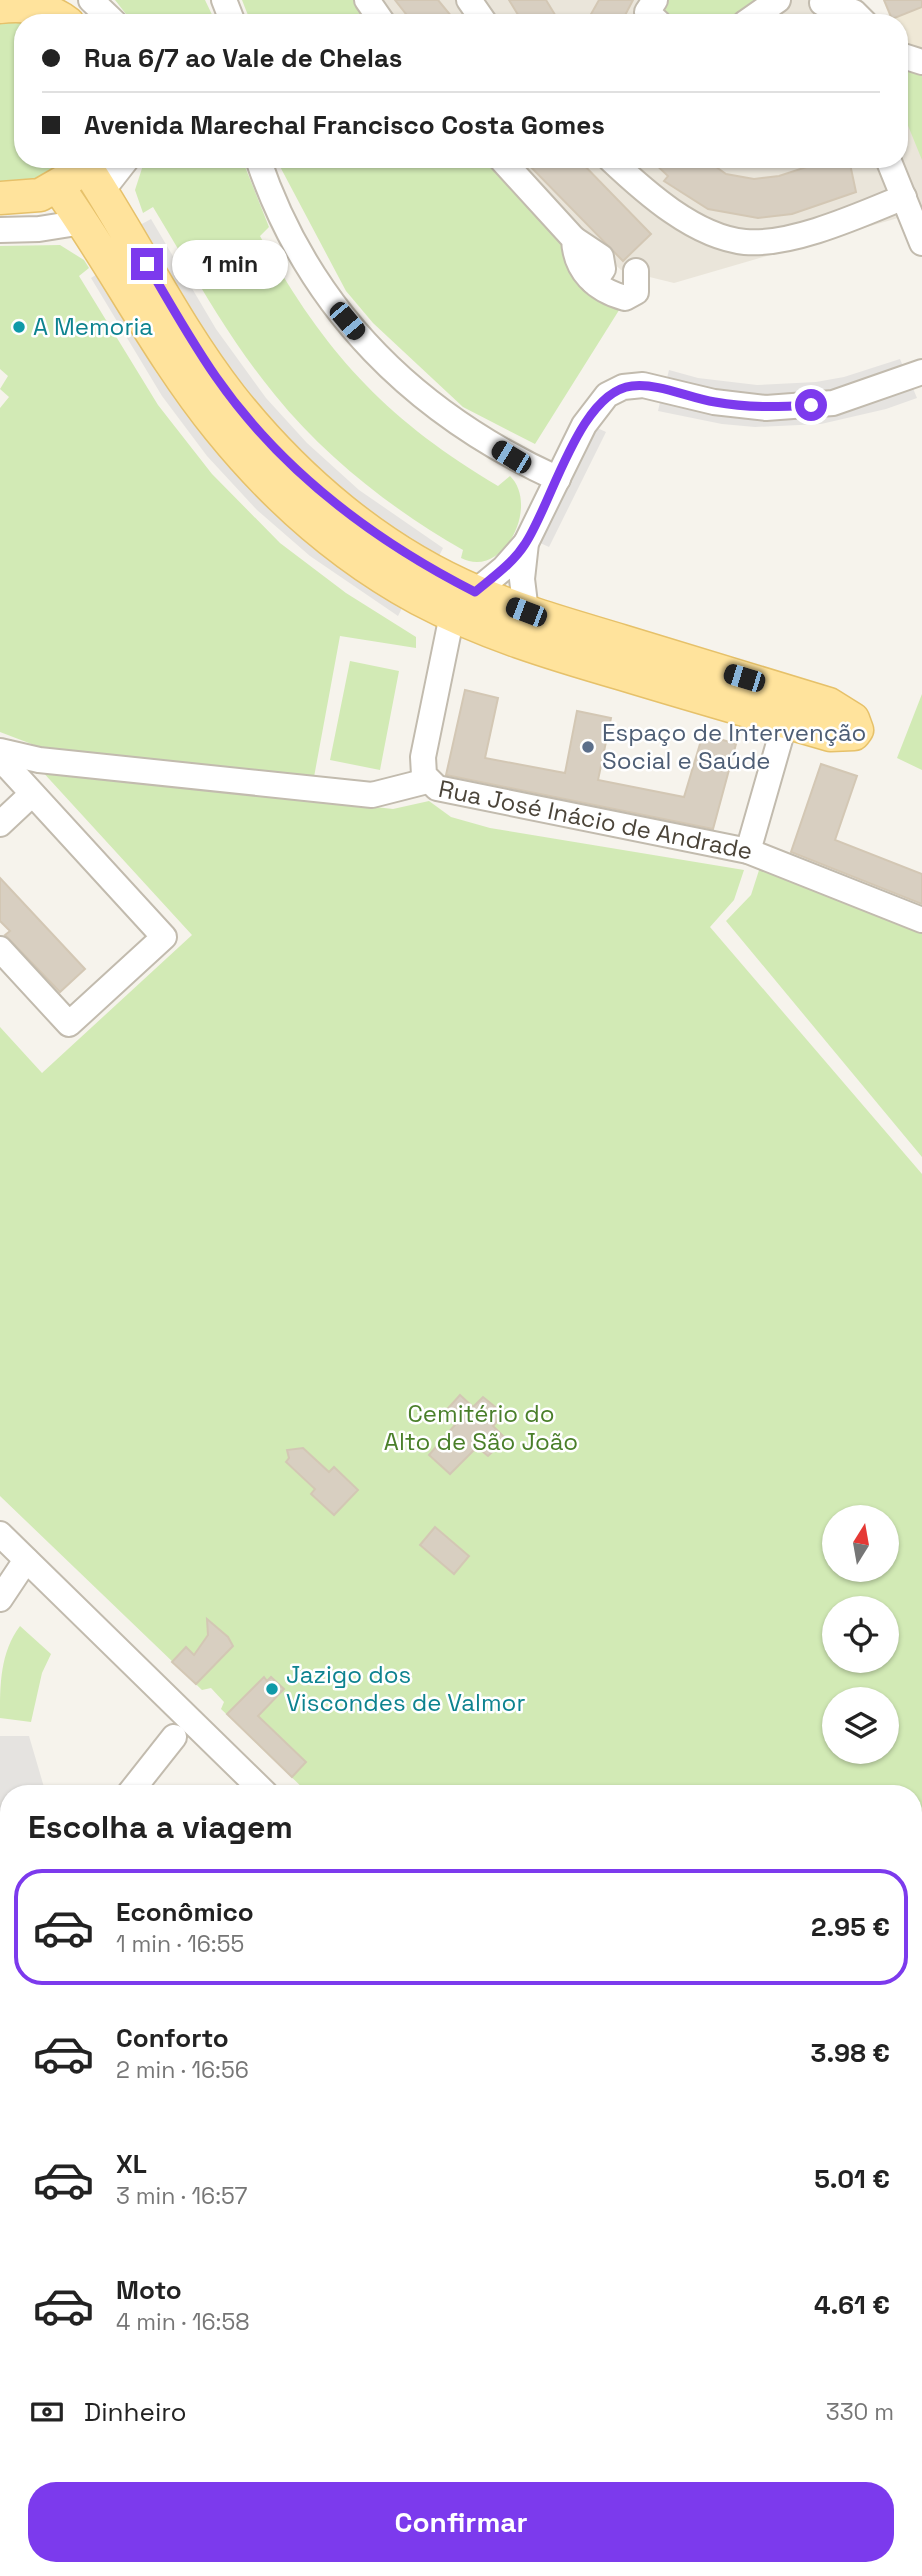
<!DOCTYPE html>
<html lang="pt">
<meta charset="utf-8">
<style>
:root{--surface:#fff;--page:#f6f6f6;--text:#222;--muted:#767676;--line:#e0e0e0;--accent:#7c3aed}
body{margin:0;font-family:"Space Grotesk",sans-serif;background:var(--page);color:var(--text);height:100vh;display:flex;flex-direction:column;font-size:26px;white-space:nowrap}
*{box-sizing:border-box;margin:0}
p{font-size:23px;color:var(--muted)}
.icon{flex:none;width:38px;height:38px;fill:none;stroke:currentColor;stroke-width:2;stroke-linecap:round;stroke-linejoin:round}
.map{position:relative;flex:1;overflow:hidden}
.details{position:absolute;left:0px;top:1785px;width:922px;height:791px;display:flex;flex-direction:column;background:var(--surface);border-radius:28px 28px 0 0;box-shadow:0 2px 5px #0004}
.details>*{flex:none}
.top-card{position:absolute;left:14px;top:14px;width:894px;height:154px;border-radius:28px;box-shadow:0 2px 5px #0004;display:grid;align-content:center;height:154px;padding:0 28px;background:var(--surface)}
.needle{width:46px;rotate:11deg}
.controls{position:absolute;left:822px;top:1505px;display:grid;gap:14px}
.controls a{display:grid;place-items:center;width:77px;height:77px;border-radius:50%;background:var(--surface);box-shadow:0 2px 5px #0004;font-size:35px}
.end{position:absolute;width:32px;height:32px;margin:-16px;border:9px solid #7c3aed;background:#fff;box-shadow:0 0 0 4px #fff}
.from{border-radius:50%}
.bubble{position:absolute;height:49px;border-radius:24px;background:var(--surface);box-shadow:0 2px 5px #0004;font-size:23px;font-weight:700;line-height:49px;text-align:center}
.car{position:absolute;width:21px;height:42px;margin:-21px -10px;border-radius:9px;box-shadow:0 0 5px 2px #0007;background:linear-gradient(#222 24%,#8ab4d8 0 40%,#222 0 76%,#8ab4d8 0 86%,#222 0)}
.top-card b{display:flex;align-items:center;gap:24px;height:66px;font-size:26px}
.top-card b+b{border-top:2px solid var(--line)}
.top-card i{width:18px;height:18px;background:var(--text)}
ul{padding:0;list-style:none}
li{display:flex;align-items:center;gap:21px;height:116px;margin:0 14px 10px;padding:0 14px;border:4px solid transparent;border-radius:28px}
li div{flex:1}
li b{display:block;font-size:26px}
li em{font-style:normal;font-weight:700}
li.current{border-color:var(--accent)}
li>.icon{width:63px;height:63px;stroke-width:1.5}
h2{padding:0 28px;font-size:32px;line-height:84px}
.pay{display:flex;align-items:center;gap:18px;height:77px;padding:0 28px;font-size:26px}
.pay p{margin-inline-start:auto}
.button{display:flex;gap:14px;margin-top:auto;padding:14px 28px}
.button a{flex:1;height:80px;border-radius:28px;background:var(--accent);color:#fff;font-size:28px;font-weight:700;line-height:80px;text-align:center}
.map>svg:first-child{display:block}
.residential{fill:#eae5da}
.education{fill:#efe8d6}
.green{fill:#d2eab5;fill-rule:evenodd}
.parking{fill:#e5e3e0}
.building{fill:#d8cfc1;stroke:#d3c7b4;stroke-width:2}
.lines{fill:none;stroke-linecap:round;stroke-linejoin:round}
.minor-casing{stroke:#c2bbae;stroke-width:28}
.major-casing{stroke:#e6c16a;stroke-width:35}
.minor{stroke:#fff;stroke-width:24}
.major{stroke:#ffe39c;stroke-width:32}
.route{stroke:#7c3aed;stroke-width:9}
.culture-dot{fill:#0f9aa8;stroke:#fff;stroke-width:2.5}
.service-dot{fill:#5c6f8a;stroke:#fff;stroke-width:2.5}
.labels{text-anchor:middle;stroke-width:5;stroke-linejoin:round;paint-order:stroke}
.culture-label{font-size:24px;fill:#0d838f;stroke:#fff;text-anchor:start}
.service-label{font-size:24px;fill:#4e5e75;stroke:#fff;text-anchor:start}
.street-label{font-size:24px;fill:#4b4439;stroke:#fff}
.park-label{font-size:24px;fill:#4a7f2a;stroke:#fff}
</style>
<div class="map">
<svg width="922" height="2576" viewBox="0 0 922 2576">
<rect width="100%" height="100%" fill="#f6f3ec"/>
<path class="residential" d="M 379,0 L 855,0 L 864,23 L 397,23 Z
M 900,105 L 922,157 L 922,211 L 674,283 L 621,270 L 559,213 L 509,159 L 900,159 Z
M 0,1944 L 9,1944 L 9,2567 L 914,2567 L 914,2450 L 922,2458 L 922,2576 L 0,2576 Z"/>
<path class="education" d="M 883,0 L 922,0 L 922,54 L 902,47 L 900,23 L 892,23 Z"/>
<path class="green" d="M 115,0 L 205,0 L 216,23 L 133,23 Z
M 242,0 L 354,0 L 373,23 L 251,23 Z
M 664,0 L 768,0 L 768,1 L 731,23 L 673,23 L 657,10 Z
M 16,21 L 29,23 L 23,23 L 23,159 L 71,159 C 53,177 25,185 0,182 L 0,22 Z
M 900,66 L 922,75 L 922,160 L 900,106 Z
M 145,159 L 242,159 L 269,227 L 260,236 C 323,351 385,419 498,486 L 510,476 C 540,505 504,580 461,558 L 463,550 C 393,510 326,458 275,395 C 227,337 192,271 153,207 L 143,213 L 135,190 Z
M 276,159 L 494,159 L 621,307 L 535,444 L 463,407 L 373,323 L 346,291 Z
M 60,245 L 84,260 L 89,268 L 79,276 L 158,405 L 212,474 L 280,543 L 346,593 L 416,637 L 416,648 L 340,636 L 314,777 L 42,748 L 0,732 L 0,408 L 9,397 L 0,389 L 8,376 L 0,369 L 0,246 Z
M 350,661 L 399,671 L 380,770 L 330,760 Z
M 922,694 L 922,770 L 897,758 Z
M 40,769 L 393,809 L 429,801 L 451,817 L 490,828 L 744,870 L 734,900 L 710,927 L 922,1174 L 922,2454 L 914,2434 L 914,1794 L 309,1794 L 221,1709 L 224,1702 L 211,1688 L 202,1690 L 0,1496 L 0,1027 L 42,1073 L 192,935 ZM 835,1517 L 887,1517 L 887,1570 L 835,1570 ZM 835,1608 L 887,1608 L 887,1661 L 835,1661 ZM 835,1699 L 887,1699 L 887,1752 L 835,1752 Z
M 761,864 L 922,923 L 922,1157 L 726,921 L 751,895 Z
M 20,1626 L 51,1654 L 42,1673 L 31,1722 L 0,1718 C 0,1684 0,1653 20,1626 Z"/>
<path class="parking" d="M 151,219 L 216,329 L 266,398 L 307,443 L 359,490 L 443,548 L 438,558 L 348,498 L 271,424 L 205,337 L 140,225 Z
M 102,271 L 404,604 L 398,616 L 310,556 L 257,510 L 207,456 L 162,396 L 91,278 Z
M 900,359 L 905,371 L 877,381 L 817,394 L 756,397 L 666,382 L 669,370 L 698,378 L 757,385 L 816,382 L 844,377 Z
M 912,386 L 917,398 L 886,409 L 821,424 L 755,427 L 722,424 L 658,411 L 661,398 L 692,406 Z
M 593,426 L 606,432 L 549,547 L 536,541 Z
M 0,1736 L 29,1736 L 46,1794 L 9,1794 L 9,1855 L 0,1842 Z"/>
<path class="building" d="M 395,0 L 438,0 L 457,23 L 413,23 Z
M 509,0 L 546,0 L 560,23 L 523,23 Z
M 599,0 L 633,0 L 621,23 L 586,23 Z
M 884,0 L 922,0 L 922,7 L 892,19 Z
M 523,159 L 578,159 L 651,234 L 623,261 Z
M 650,159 L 705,159 L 726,174 L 754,179 L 779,176 L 816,164 L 814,159 L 849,159 L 856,192 L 792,214 L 758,218 L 708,209 L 664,181 L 668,176 Z
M 465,690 L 498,698 L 485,758 L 565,773 L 577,711 L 611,718 L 598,780 L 684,797 L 703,734 L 736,744 L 713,829 L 446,775 Z
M 821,764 L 857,776 L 835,840 L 922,874 L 922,904 L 791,852 Z
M 0,878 L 85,969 L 60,992 L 5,935 L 10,931 L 0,921 Z
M 460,1395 L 473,1407 L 483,1397 L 504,1414 L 493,1426 L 506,1439 L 488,1456 L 477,1447 L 450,1474 L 429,1455 L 455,1425 L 443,1414 Z
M 303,1448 L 329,1472 L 334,1467 L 358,1490 L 334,1515 L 311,1494 L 315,1489 L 286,1462 L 289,1458 L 287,1450 Z
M 435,1527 L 469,1556 L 454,1574 L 420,1545 Z
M 207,1619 L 228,1637 L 233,1646 L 196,1684 L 172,1662 L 186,1647 L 194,1655 L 208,1635 Z
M 264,1677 L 267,1681 L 271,1677 L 284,1689 L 258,1716 L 306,1762 L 292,1777 L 227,1714 Z"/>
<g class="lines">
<defs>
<g id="minor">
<path d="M 91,0 L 115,23"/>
<path d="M 224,0 L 233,23"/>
<path d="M 367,0 L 383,23"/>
<path d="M 469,0 L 485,23"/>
<path d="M 655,0 L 647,12 L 659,23"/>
<path d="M 822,3 L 854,12 L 865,23"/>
<path d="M 745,23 L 778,0"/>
<path d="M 900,55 L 922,62"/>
<path d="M 258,159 C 309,310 416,414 558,479"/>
<path d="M 501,159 L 574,239 C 575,271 596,290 625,298 L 636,292 L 636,271"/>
<path d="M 610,159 C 645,192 695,237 745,242 C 792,246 860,215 904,197"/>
<path d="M 888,159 L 922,243"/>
<path d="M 102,191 L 127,159"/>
<path d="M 0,230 L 39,229 L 83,222"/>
<path d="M 574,239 L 601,257 L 603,269 L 594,282"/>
<path d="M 475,592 L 504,568 L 526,543"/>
<path d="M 526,612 L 522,579 L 526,543 L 584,425 L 607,395 L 623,387 L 643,385 L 714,402 L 766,408 L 833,403 L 922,372"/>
<path id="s1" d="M 452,615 L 423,757 L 424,775 L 437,788 L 748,851 L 922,920"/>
<path d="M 0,751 L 39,760 L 372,795 L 427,781"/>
<path d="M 0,824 L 32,794"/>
<path d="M 748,851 L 785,722"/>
<path d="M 0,949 L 69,1024 L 164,937 L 10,769 L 7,753"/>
<path d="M 0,1534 L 266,1794"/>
<path d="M 0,1599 L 26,1560"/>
<path d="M 129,1794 L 174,1737"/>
<path d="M 0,1852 L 9,1865"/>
<path d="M 0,2259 L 9,2283"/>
<path d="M 914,2532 L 922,2560"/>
<path d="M 95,2567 L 97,2576"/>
<path d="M 278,2567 L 279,2576"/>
<path d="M 486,2567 L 487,2576"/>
<path d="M 693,2567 L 694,2576"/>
</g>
<path id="major" d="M 0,7 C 24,4 49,8 68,23
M 58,187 C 114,265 158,354 219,429 C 274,497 342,557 419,599 C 483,633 553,654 622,674 C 691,695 761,715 830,735 L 854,734 L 857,730 L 853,719 L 829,704 C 760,683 691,662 622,641 C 573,626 524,613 477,592 C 380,551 296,479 231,397 C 175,325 135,241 85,165
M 0,198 L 40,195 L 73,176"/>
</defs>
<use href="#minor" class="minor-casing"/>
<use href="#major" class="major-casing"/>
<use href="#minor" class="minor"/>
<use href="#major" class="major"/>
</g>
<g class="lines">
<path class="route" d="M 147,264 C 169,302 191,341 216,377 C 282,472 373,540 475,592 C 493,577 513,563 525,544 C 552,504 579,392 632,386 C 660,383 688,398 715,402 C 747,408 779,407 811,405"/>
</g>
<g class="culture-dot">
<circle cx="19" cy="327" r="7"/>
<circle cx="272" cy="1689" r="7"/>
</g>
<circle class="service-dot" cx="588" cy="747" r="7"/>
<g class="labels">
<g class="culture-label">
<text x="33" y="335">A Memoria</text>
<text x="286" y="1683">Jazigo dos<tspan x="286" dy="28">Viscondes de Valmor</tspan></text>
</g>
<g class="service-label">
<text x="602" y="741">Espaço de Intervenção<tspan x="602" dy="28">Social e Saúde</tspan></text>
</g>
<g class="street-label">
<text dy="8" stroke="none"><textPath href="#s1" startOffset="343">Rua José Inácio de Andrade</textPath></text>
</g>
<g class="park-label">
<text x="481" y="1422">Cemitério do<tspan x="481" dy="28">Alto de São João</tspan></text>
</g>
</g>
</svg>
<div class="controls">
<a><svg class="needle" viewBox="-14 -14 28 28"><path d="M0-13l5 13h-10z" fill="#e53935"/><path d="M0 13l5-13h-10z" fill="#767676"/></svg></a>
<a><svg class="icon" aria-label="locate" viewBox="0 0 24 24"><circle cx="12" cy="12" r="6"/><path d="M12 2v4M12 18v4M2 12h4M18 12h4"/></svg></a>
<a><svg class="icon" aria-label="layers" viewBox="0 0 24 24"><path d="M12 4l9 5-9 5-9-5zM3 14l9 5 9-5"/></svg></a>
</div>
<i class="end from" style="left:811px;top:405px"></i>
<i class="end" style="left:147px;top:264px"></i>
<div class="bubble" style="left:172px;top:240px;width:116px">1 min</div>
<i class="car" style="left:347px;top:321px;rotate:140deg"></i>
<i class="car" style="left:511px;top:457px;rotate:301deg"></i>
<i class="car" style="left:526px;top:612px;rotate:291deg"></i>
<i class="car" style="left:744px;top:678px;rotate:287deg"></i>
<div class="top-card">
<b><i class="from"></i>Rua 6/7 ao Vale de Chelas</b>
<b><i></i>Avenida Marechal Francisco Costa Gomes</b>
</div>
<section class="details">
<h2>Escolha a viagem</h2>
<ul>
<li class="current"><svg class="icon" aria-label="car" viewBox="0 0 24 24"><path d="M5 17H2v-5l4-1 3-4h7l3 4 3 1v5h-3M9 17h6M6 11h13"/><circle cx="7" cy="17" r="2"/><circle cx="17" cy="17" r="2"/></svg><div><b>Econômico</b><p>1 min · 16:55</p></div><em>2.95 €</em></li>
<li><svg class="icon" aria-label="car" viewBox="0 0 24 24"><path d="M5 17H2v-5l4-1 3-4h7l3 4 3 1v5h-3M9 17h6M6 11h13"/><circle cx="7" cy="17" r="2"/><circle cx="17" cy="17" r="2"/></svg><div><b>Conforto</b><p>2 min · 16:56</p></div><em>3.98 €</em></li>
<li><svg class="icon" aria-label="car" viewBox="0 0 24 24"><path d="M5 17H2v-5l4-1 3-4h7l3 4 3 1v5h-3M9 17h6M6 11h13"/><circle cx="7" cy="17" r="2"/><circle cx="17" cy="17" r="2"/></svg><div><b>XL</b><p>3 min · 16:57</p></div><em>5.01 €</em></li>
<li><svg class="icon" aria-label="car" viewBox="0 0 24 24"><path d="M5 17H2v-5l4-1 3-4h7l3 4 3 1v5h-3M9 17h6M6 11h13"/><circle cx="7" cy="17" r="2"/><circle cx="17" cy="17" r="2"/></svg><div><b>Moto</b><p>4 min · 16:58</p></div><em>4.61 €</em></li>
</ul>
<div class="pay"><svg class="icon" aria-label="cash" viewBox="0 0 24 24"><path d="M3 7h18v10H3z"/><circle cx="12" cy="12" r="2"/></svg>Dinheiro<p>330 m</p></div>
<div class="button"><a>Confirmar</a></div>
</section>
</div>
